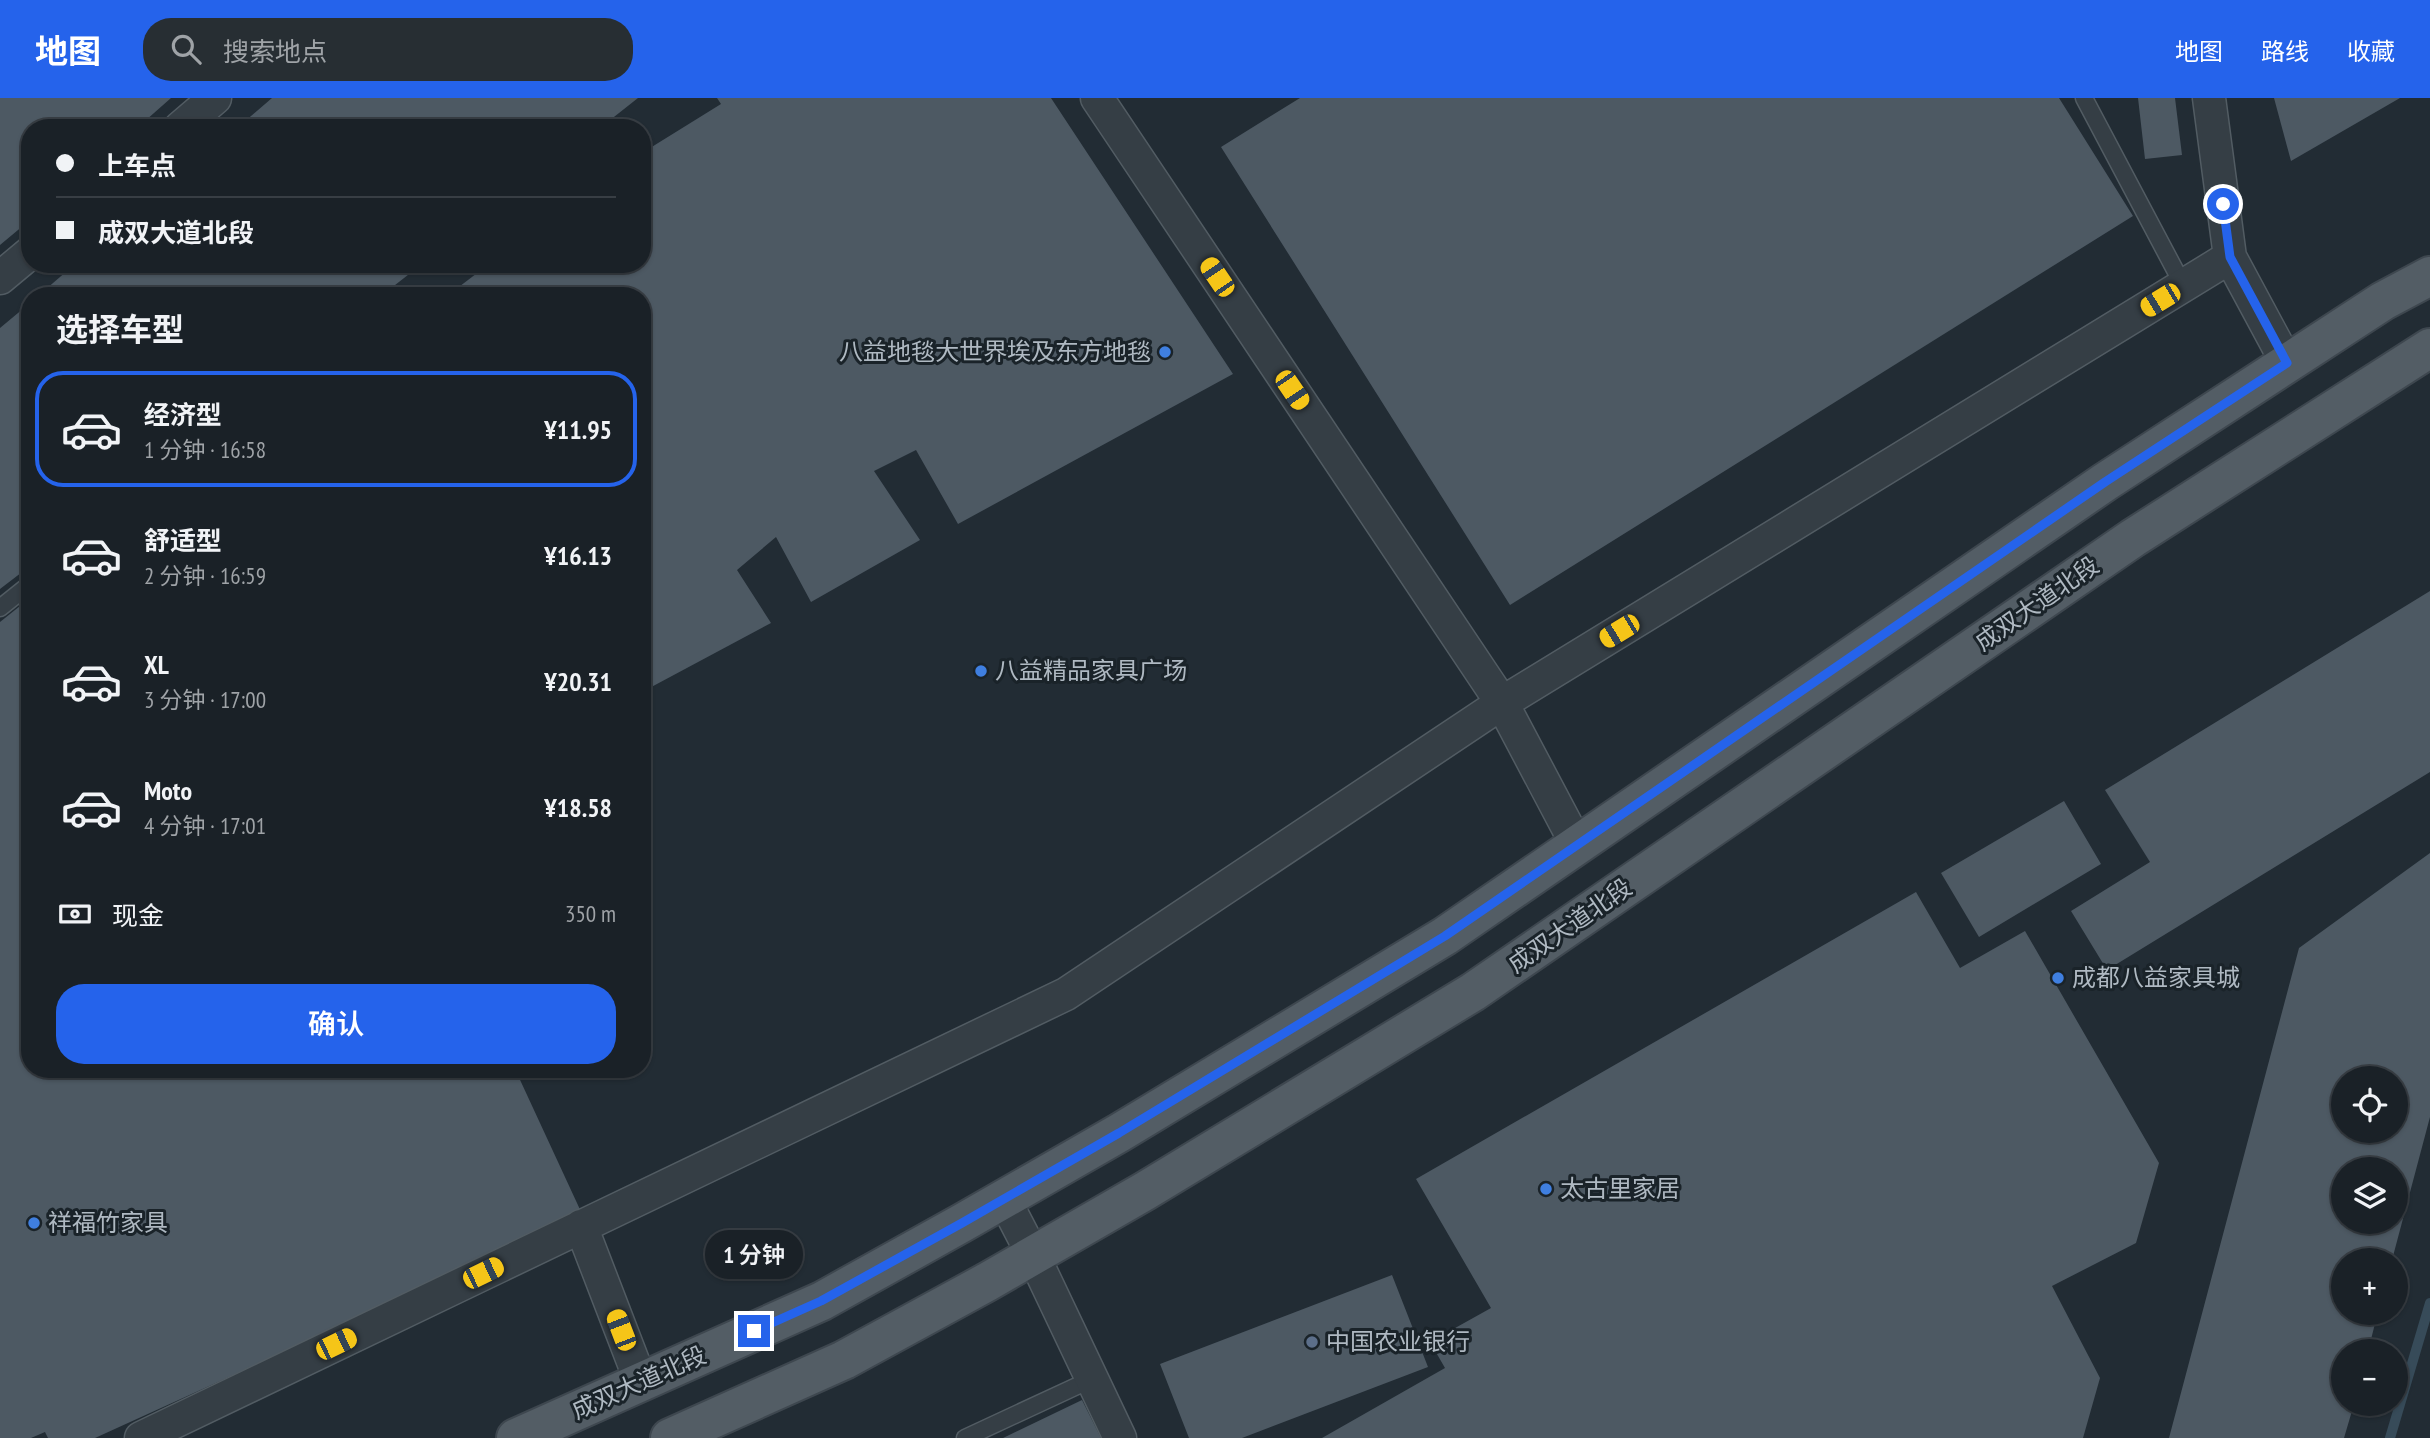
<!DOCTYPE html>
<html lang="zh">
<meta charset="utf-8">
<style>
:root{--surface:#1a2127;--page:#272e33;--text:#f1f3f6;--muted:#9fa3a7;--line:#383e44;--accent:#2563eb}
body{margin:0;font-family:"PT Sans Narrow","Noto Sans SC",sans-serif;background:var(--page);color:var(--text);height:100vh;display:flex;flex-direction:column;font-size:26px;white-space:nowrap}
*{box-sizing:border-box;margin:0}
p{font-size:23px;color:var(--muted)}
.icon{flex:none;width:38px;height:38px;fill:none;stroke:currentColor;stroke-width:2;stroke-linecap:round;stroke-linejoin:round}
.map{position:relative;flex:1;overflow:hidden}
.sheet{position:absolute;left:21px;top:189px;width:630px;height:791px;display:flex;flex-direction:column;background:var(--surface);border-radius:28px;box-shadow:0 2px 5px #0004,0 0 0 2px var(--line)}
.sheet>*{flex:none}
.top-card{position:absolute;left:21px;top:21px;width:630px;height:154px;border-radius:28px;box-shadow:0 2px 5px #0004,0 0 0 2px var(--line);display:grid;align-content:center;height:154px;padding:0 35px;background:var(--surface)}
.buttons{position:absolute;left:2331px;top:968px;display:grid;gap:14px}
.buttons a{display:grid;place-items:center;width:77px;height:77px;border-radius:50%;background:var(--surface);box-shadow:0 2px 5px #0004,0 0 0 2px var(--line);font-size:35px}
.end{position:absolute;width:32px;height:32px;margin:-16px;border:9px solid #2563eb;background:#fff;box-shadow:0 0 0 4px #fff}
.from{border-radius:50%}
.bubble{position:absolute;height:49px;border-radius:24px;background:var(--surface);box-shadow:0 2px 5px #0004,0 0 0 2px var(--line);font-size:23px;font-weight:600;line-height:49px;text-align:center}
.car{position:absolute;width:21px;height:42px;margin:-21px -10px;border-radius:9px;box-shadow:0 0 5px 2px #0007;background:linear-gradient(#f5c518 24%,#345 0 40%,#f5c518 0 76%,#345 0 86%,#f5c518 0)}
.top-card b{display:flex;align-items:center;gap:24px;height:66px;font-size:26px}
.top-card b+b{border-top:2px solid var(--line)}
.top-card i{width:18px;height:18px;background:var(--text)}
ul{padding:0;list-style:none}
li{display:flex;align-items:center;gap:21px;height:116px;margin:0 14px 10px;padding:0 21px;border:4px solid transparent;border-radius:28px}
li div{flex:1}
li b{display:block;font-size:26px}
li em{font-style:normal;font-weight:600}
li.selected{border-color:var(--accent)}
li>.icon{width:63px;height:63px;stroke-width:1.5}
h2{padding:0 35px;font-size:32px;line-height:84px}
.pay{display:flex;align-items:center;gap:18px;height:77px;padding:0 35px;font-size:26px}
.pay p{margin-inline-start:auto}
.button{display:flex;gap:14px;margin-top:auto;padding:14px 35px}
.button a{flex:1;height:80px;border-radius:28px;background:var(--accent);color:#fff;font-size:28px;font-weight:600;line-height:80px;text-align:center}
header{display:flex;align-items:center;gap:42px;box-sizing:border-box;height:98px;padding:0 35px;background:var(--accent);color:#fff}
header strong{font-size:33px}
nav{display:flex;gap:38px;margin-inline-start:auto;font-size:24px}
.search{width:490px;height:63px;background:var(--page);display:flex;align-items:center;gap:18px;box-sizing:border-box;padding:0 24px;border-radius:28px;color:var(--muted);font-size:26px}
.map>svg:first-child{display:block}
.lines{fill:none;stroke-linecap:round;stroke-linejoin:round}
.stream{stroke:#374b59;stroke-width:10}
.building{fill:#4d5963;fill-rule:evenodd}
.service-casing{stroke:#525c63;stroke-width:19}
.minor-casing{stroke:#525c63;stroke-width:35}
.primary-casing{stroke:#3e474f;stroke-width:42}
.service{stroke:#353e45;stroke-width:16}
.minor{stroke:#353e45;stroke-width:32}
.primary{stroke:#535d65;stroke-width:38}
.route{stroke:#2563eb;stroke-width:9}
.shop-dot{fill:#3f7fe0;stroke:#1a2329;stroke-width:2.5}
.service-dot{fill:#5c6f8a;stroke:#1a2329;stroke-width:2.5}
.labels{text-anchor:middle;stroke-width:6;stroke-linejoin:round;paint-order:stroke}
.poi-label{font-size:24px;fill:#afb9c2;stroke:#1a2329;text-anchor:start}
.street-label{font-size:24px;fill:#afb9c2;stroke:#1a2329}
</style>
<header>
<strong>地图</strong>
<div class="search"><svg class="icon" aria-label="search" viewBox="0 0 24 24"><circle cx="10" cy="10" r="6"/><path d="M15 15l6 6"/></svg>搜索地点</div>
<nav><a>地图</a><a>路线</a><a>收藏</a></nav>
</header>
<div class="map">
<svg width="2430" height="1340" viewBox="0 0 2430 1340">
<rect width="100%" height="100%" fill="#222c34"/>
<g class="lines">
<path class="stream" d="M 2390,1340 L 2430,1205"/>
</g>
<path class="building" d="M 0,0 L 171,0 L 137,30 L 30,30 L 30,122 L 0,147 Z
M 272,0 L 638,0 L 600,30 L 237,30 Z
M 717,0 L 1051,0 L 1233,276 L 958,426 L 916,352 L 874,373 L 920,442 L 811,504 L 776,439 L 737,472 L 771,525 L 642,594 L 642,198 L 447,198 L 489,166 L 642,166 L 642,55 L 721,6 Z
M 1300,0 L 2059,0 L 2133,118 L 1510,507 L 1221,49 Z
M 2138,0 L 2175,0 L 2182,57 L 2145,61 Z
M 2274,0 L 2400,0 L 2291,63 Z
M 75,166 L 422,166 L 381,198 L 38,198 Z
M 30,205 L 30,468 L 0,491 L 0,230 Z
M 2430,493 L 2430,674 L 2107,872 L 2071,813 L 2150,764 L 2105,692 Z
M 30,500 L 30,971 L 515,971 L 583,1118 L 95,1340 L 48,1340 L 45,1334 L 31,1340 L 0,1340 L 0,524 Z
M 2064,703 L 2101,766 L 1979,839 L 1941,775 Z
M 2430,755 L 2430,1019 L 2392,1162 L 2343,1162 L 2343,1214 L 2378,1214 L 2368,1253 L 2343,1253 L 2343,1306 L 2354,1306 L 2344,1340 L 2169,1340 L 2299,850 ZM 2343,980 L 2396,980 L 2396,1032 L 2343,1032 ZM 2343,1071 L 2396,1071 L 2396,1124 L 2343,1124 Z
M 1916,794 L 1960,870 L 2025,833 L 2159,1065 L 2136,1145 L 2052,1188 L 2100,1280 L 2083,1340 L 1322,1340 L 1445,1270 L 1430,1244 L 1491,1210 L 1416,1081 Z
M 1392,1177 L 1428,1269 L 1242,1340 L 1189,1340 L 1160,1266 Z
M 1082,1302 L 1101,1340 L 1003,1340 Z"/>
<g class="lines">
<defs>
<path id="service" d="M 2084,0 L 2183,187
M 0,510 L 30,486
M 965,1340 L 1092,1281"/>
<path id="minor" d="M 1097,0 L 1502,605 L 1577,747
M 2209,0 L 2230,159 L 2287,265
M 180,30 L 215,0
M 0,180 L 30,155
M 1004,1101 L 1033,1157 L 1120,1340
M 581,1128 L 641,1284
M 141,1340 L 1066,896 L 1502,605 L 2230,159"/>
<path id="primary" d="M 516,1340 L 822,1203 L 962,1125 L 1119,1035 L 1445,838 L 2105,384 L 2383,203 L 2430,178
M 670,1340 L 844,1262 L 987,1184 L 1145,1093 L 1473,894 L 2133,440 L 2430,250"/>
</defs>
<use href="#service" class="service-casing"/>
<use href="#minor" class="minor-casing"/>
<use href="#primary" class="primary-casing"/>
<use href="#service" class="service"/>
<use href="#minor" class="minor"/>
<use href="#primary" class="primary"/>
</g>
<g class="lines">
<path class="route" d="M 754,1233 L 821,1203 L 962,1125 L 1119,1035 L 1445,838 L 2105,384 L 2287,265 L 2230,159 L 2223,106"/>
</g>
<g class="shop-dot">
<circle cx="1165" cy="254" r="7"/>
<circle cx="981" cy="573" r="7"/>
<circle cx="2058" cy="880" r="7"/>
<circle cx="1546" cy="1091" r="7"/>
<circle cx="34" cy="1125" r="7"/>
</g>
<circle class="service-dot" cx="1312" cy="1244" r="7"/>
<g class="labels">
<g class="poi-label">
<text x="1151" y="262" text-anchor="end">八益地毯大世界埃及东方地毯</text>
<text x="995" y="581">八益精品家具广场</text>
<text x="2072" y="888">成都八益家具城</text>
<text x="1560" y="1099">太古里家居</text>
<text x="48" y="1133">祥福竹家具</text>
<text x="1326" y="1252">中国农业银行</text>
</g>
<g class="street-label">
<text transform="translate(2037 506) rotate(-35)" y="8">成双大道北段</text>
<text transform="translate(1570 828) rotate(-35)" y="8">成双大道北段</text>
<text transform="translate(639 1285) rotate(-24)" y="8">成双大道北段</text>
</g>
</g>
</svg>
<div class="buttons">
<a><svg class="icon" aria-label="locate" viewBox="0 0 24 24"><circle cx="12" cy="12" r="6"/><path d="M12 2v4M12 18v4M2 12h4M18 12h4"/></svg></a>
<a><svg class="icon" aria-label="layers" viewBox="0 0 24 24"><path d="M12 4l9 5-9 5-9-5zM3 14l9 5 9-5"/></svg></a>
<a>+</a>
<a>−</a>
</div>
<i class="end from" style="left:2223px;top:106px"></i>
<i class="end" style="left:754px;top:1233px"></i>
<div class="bubble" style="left:705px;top:1132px;width:98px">1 分钟</div>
<i class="car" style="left:1217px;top:179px;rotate:326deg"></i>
<i class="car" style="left:2160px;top:202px;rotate:239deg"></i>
<i class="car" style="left:1292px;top:292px;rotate:146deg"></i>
<i class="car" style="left:1619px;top:533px;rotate:239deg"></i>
<i class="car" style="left:483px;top:1175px;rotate:64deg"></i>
<i class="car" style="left:621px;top:1232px;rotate:339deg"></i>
<i class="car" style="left:336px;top:1246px;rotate:64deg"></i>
<div class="top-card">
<b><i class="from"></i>上车点</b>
<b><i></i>成双大道北段</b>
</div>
<section class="sheet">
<h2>选择车型</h2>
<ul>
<li class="selected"><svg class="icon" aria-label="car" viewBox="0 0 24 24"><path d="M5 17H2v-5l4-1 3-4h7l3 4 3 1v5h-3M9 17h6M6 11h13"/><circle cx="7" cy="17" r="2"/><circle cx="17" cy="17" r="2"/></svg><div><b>经济型</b><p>1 分钟 · 16:58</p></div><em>¥11.95</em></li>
<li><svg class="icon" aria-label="car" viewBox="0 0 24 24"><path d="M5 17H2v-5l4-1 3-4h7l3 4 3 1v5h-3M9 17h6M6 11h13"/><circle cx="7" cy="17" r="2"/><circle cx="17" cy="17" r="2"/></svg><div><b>舒适型</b><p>2 分钟 · 16:59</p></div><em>¥16.13</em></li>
<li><svg class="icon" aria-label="car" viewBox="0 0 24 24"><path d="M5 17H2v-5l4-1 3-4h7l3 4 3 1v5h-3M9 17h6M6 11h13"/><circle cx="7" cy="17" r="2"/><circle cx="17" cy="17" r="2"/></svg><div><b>XL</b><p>3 分钟 · 17:00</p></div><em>¥20.31</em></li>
<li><svg class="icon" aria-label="car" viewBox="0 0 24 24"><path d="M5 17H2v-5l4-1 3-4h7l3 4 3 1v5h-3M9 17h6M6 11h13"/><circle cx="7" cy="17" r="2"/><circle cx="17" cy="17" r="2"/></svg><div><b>Moto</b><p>4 分钟 · 17:01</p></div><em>¥18.58</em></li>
</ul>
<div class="pay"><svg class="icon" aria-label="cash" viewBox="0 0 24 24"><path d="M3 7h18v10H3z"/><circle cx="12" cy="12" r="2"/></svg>现金<p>350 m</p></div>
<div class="button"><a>确认</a></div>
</section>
</div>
